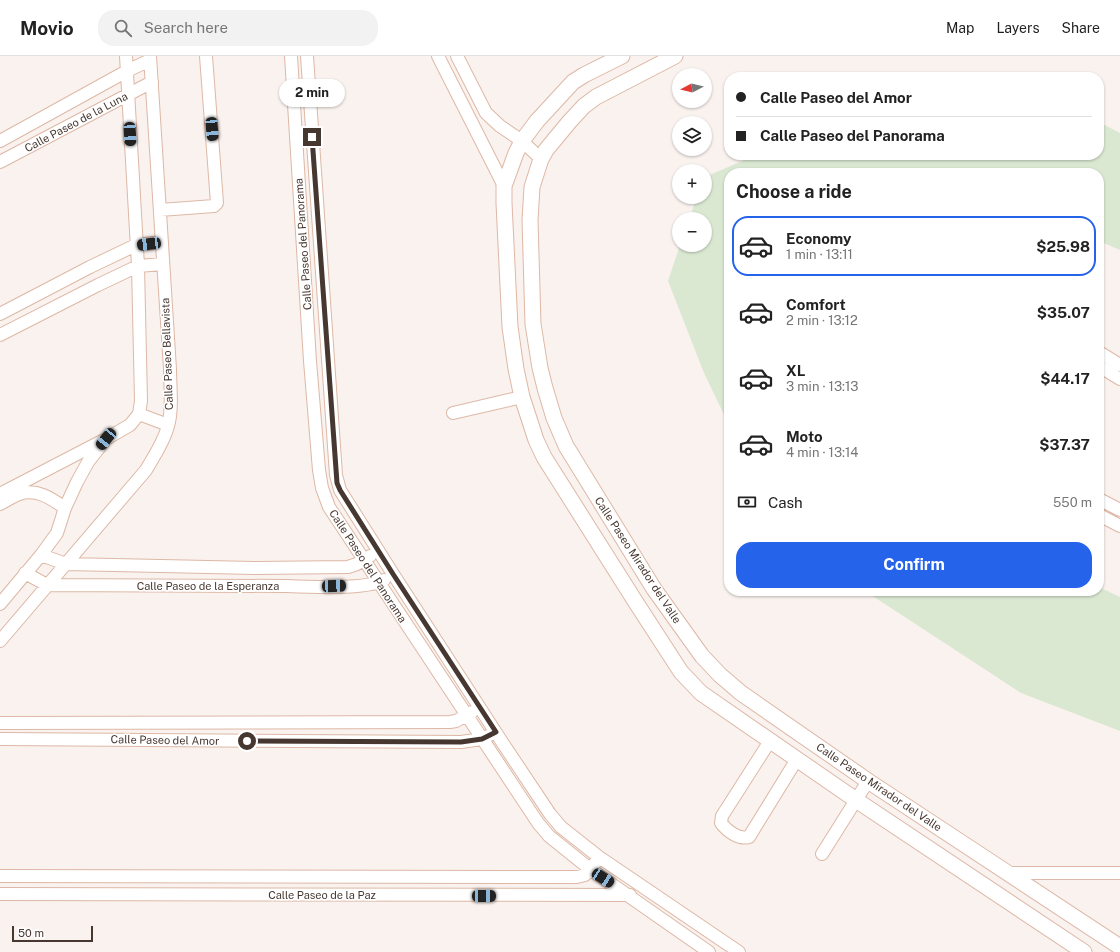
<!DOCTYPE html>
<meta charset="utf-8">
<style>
:root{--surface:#fff;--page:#f2f2f2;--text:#222;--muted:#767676;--line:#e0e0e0;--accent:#2563eb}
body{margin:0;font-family:"Public Sans",sans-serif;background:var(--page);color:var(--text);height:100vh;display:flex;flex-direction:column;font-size:15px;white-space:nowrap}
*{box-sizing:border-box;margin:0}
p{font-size:13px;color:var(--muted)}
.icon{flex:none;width:22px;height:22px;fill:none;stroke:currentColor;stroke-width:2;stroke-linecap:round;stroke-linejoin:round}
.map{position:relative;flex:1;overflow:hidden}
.drawer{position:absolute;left:724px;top:112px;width:380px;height:428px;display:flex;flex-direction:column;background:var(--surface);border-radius:16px;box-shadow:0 1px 3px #0004}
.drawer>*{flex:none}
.guide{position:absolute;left:724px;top:16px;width:380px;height:88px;border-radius:16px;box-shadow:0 1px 3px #0004;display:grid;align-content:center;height:88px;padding:0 12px;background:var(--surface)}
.needle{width:26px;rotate:263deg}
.buttons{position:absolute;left:672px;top:12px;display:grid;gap:8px}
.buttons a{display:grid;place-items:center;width:40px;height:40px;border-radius:50%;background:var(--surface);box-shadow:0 1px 3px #0004;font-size:20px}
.scale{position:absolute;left:12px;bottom:10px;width:81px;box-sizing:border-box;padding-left:4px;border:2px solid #463730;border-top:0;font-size:11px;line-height:14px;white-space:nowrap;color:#463730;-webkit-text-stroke:3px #fff;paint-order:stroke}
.end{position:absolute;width:18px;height:18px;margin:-9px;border:5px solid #463730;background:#fff;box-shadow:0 0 0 2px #fff}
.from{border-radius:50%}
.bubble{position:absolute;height:28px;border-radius:14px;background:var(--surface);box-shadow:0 1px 3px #0004;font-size:13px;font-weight:700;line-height:28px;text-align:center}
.car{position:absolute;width:12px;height:24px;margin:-12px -6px;border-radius:5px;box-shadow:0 0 3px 1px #0007;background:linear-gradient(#222 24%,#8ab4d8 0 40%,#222 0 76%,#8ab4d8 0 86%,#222 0)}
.guide b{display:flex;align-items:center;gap:14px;height:38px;font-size:15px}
.guide b+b{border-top:1px solid var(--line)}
.guide i{width:10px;height:10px;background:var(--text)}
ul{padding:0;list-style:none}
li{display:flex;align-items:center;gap:12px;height:60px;margin:0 8px 6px;padding:0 4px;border:2px solid transparent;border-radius:16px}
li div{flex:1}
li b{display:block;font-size:15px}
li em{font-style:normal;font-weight:700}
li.current{border-color:var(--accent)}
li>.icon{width:36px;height:36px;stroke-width:1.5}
h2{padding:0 12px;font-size:18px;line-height:48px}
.pay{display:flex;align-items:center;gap:10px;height:44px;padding:0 12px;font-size:15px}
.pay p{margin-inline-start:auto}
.primary-button{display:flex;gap:8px;margin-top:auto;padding:8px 12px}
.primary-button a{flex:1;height:46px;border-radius:16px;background:var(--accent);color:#fff;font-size:16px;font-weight:700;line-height:46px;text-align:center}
header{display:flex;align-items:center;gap:24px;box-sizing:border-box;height:56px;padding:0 20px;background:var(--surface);border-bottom:1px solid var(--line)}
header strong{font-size:19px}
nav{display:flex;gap:22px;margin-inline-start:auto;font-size:14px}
.search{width:280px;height:36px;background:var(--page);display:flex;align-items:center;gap:10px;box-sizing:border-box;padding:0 14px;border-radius:16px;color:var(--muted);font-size:15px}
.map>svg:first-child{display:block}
.green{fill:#dae8d2}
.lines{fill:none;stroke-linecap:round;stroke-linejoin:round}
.minor-casing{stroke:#ddb8a6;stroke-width:14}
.tertiary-casing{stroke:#ddb8a6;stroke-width:17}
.minor{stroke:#fff;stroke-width:12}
.tertiary{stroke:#fff;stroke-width:15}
.route{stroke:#463730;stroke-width:5}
.labels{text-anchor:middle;stroke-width:3;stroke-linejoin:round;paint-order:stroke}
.street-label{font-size:11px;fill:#463730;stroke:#fff}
</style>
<header>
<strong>Movio</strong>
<div class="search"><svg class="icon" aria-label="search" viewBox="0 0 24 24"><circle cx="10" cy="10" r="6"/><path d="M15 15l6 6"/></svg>Search here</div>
<nav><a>Map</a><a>Layers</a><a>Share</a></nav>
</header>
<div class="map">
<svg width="1120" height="896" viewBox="0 0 1120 896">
<rect width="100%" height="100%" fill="#faf2ee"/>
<path class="green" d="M 1099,66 L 1120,77 L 1120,194 L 1099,185 L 1099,117 L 729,117 L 729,369 L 704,317 L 668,225 L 680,189 L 705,189 L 705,163 L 689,163 L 697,141 L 705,141 L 705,121 L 756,99 L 1099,99 Z
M 1099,531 L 1120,541 L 1120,675 L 1021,637 L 865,535 L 1099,535 Z"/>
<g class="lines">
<defs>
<path id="minor" d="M 291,0 L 310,305 L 319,414 L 322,432 L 329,451 L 538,767 L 549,780 L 590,813 L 709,896
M 307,0 L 336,419 L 340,434 L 393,518 L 502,686 L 550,758 L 561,771 L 599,801 L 739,896
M 438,0 L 504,130
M 457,0 L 486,57 L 500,70 L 522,85 L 541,103
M 0,85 L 127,15 L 150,4
M 0,106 L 152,26
M 160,154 L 214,150 L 217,147 L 206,0
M 0,258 L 90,211 L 136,189 L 162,186
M 0,279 L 98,229 L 138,210 L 163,208
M 1099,296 L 1120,309
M 1099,310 L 1120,323
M 453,357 L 522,341
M 139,358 L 168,369
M 0,438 L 102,385
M 1099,443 L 1120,454
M 0,448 C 6,445 13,440 19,438 C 37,432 52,443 65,452
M 1099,459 L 1120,470
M 41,499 L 66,508 L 255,512 L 348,511 L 357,508 L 370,500
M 25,517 L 47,529 C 126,530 205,530 284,530 C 307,531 366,534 384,524
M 0,548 L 41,499 L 57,477 L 65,452 L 77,426 L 88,406 L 106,383 L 130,369 L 139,358 L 141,345 L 138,210 L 126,0
M 0,585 L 146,414 C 154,400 164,386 168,370 C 173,353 170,330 170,313 L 150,0
M 0,667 L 450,666 L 456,665 L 472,656
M 0,683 L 461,686 L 482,683 L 488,680
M 770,685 L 722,760 L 721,767 C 727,775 739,784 749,781 L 797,703
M 822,798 L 868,725
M 1009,817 L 1120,817
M 0,820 L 577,821 L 585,819 L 595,807
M 0,838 L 630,839"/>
<path id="tertiary" d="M 622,0 L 584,19 L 573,26 L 537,65 L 522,85 L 516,97 L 504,130 L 504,147 L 510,271 L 516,313 L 522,341 L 536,384 L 544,401 L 635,545 L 681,616 L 701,637 L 856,744 L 1084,896
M 675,0 L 596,41 L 584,50 L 570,65 L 546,94 L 541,103 L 532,131 L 530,164 L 533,268 L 540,312 L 545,332 L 554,362 L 566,390 L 654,533 L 702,600 L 720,619 L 741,637 L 868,725 L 1120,891"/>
</defs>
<use href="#minor" class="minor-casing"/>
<use href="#tertiary" class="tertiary-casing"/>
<use href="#minor" class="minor"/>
<use href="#tertiary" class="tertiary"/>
</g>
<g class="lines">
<path class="route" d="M 247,685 L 461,686 L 482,683 L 496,676 L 393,518 L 340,434 L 337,427 L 312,81"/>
</g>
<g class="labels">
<g class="street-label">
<text transform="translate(76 66) rotate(-28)" y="4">Calle Paseo de la Luna</text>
<text transform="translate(303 188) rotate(-94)" y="4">Calle Paseo del Panorama</text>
<text transform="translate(167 298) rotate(-92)" y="4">Calle Paseo Bellavista</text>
<text transform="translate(638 504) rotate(57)" y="4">Calle Paseo Mirador del Valle</text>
<text transform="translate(368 510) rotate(57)" y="4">Calle Paseo del Panorama</text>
<text x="208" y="534">Calle Paseo de la Esperanza</text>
<text transform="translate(165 684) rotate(1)" y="4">Calle Paseo del Amor</text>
<text transform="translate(879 731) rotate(34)" y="4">Calle Paseo Mirador del Valle</text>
<text x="322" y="843">Calle Paseo de la Paz</text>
</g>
</g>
</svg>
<div class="buttons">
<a><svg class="needle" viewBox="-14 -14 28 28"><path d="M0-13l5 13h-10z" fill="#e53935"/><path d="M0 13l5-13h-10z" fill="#767676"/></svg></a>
<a><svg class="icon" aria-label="layers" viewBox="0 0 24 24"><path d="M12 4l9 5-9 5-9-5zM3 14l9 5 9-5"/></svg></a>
<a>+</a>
<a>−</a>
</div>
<div class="scale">50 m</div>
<i class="end from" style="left:247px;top:685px"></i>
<i class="end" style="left:312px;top:81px"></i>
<div class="bubble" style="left:279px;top:23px;width:66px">2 min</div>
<i class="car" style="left:212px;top:73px;rotate:175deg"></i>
<i class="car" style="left:130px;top:78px;rotate:177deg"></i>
<i class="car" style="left:149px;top:188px;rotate:263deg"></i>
<i class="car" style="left:106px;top:383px;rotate:219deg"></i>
<i class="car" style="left:334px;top:530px;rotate:88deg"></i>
<i class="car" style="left:603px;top:822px;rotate:123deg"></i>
<i class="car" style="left:484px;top:840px;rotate:90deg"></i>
<div class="guide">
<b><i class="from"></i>Calle Paseo del Amor</b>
<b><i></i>Calle Paseo del Panorama</b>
</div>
<section class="drawer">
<h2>Choose a ride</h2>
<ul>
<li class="current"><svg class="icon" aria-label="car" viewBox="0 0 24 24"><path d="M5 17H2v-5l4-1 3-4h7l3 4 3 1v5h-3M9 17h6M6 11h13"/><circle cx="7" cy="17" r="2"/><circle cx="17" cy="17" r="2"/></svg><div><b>Economy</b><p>1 min · 13:11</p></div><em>$25.98</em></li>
<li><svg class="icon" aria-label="car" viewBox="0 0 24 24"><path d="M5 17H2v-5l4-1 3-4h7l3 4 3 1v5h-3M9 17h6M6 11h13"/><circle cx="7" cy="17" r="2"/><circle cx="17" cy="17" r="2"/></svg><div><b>Comfort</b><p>2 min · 13:12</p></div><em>$35.07</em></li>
<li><svg class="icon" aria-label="car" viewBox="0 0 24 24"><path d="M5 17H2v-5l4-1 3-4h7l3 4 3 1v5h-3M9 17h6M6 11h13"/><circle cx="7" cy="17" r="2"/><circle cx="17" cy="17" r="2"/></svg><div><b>XL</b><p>3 min · 13:13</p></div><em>$44.17</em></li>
<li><svg class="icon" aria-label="car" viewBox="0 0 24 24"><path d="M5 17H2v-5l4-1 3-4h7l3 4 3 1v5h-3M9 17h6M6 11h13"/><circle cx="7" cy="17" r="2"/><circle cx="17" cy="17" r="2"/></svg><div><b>Moto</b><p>4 min · 13:14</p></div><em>$37.37</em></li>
</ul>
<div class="pay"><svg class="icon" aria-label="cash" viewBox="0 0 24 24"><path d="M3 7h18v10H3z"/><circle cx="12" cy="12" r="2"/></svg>Cash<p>550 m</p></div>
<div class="primary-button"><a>Confirm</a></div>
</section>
</div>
